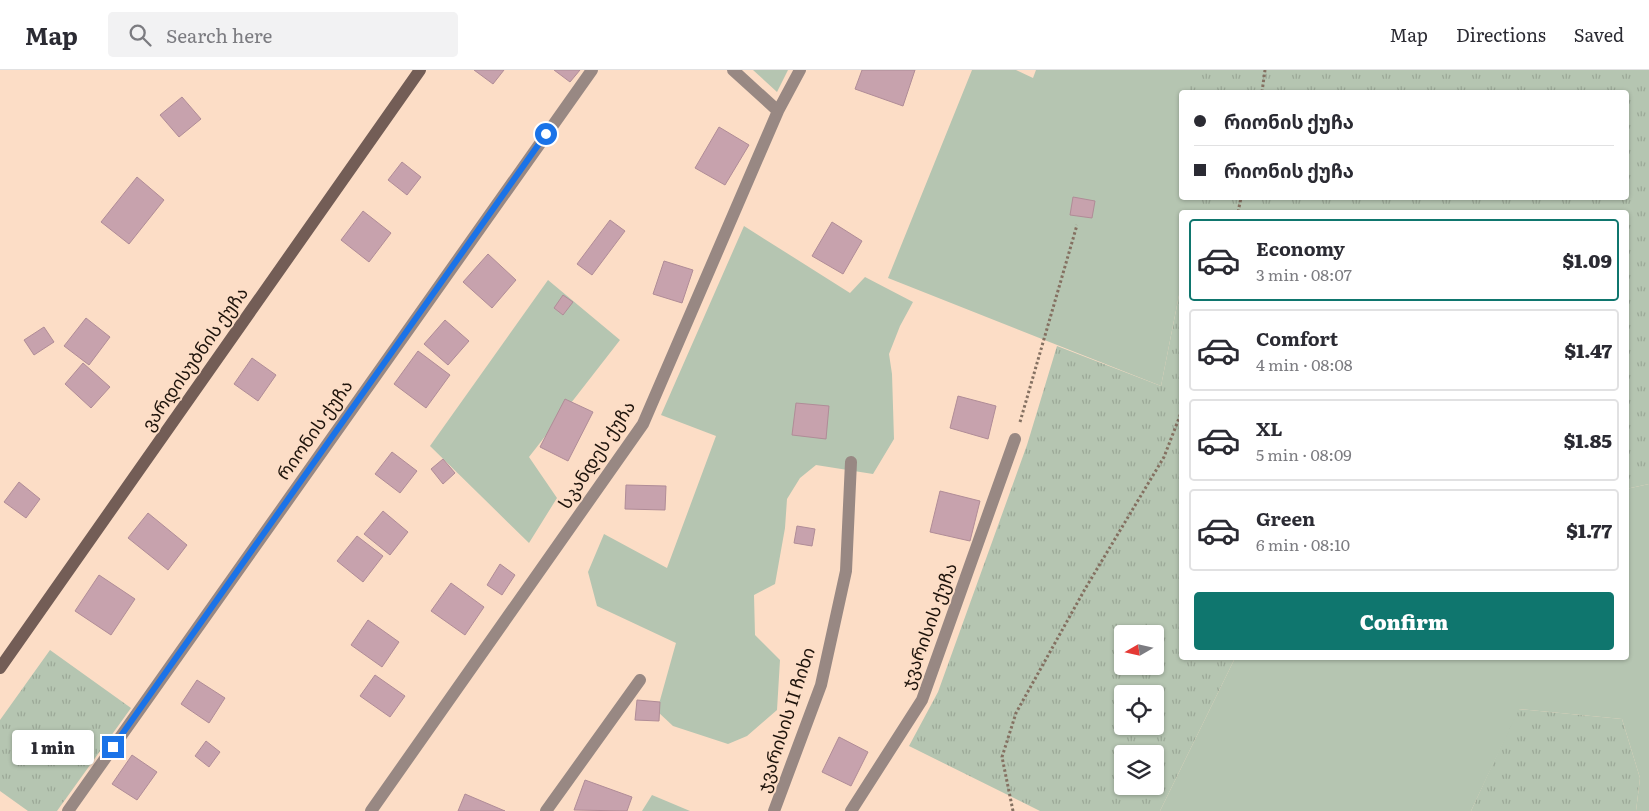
<!DOCTYPE html>
<meta charset="utf-8">
<style>
:root{--surface:#fff;--page:#f2f2f3;--text:#2b2b33;--muted:#7c7c81;--line:#e1e1e2;--accent:#0f766e}
body{margin:0;font-family:Literata,"Noto Sans Georgian",serif;background:var(--page);color:var(--text);height:100vh;display:flex;flex-direction:column;font-size:19px;white-space:nowrap}
*{box-sizing:border-box;margin:0}
p{font-size:16px;color:var(--muted)}
.icon{flex:none;width:28px;height:28px;fill:none;stroke:currentColor;stroke-width:2;stroke-linecap:round;stroke-linejoin:round}
.map{position:relative;flex:1;overflow:hidden}
.side{position:absolute;left:1179px;top:140px;width:450px;height:450px;display:flex;flex-direction:column;background:var(--surface);border-radius:5px;box-shadow:0 1px 4px #0004}
.side>*{flex:none}
.banner{position:absolute;left:1179px;top:20px;width:450px;height:110px;border-radius:5px;box-shadow:0 1px 4px #0004;display:grid;align-content:center;height:110px;padding:0 15px;background:var(--surface)}
.needle{width:32px;rotate:261deg}
.buttons{position:absolute;left:1114px;top:555px;display:grid;gap:10px}
.buttons a{display:grid;place-items:center;width:50px;height:50px;border-radius:5px;background:var(--surface);box-shadow:0 1px 4px #0004;font-size:25px}
.end{position:absolute;width:22px;height:22px;margin:-11px;border:6px solid #1a73e8;background:#fff;box-shadow:0 0 0 2px #fff}
.from{border-radius:50%}
.bubble{position:absolute;height:35px;border-radius:5px;background:var(--surface);box-shadow:0 1px 4px #0004;font-size:16px;font-weight:800;line-height:35px;text-align:center}
.banner b{display:flex;align-items:center;gap:18px;height:48px;font-size:19px}
.banner b+b{border-top:1px solid var(--line)}
.banner i{width:12px;height:12px;background:var(--text)}
ul{padding:9px 0 0;list-style:none}
li{display:flex;align-items:center;gap:15px;height:82px;margin:0 10px 8px;padding:0 5px;border:2px solid var(--line);border-radius:5px}
li div{flex:1}
li b{display:block;font-size:19px}
li em{font-style:normal;font-weight:800}
li.on{border-color:var(--accent)}
li>.icon{width:45px;height:45px;stroke-width:1.5}
.action{display:flex;gap:10px;margin-top:auto;padding:10px 15px}
.action a{flex:1;height:58px;border-radius:5px;background:var(--accent);color:#fff;font-size:20px;font-weight:800;line-height:58px;text-align:center}
header{display:flex;align-items:center;gap:30px;box-sizing:border-box;height:70px;padding:0 25px;background:var(--surface);border-bottom:1px solid var(--line)}
header strong{font-size:24px}
nav{display:flex;gap:28px;margin-inline-start:auto;font-size:18px}
.search{width:350px;height:45px;background:var(--page);display:flex;align-items:center;gap:12px;box-sizing:border-box;padding:0 18px;border-radius:5px;color:var(--muted);font-size:19px}
.map>svg:first-child{display:block}
.grass{fill:url(#grass-tufts);fill-rule:evenodd}
.garden{fill:#b5c5b1}
.building{fill:#c7a2ad;stroke:#b08c97}
.lines{fill:none;stroke-linecap:round;stroke-linejoin:round}
.path{stroke:#847061;stroke-width:3;stroke-dasharray:2.5 2.5;stroke-linecap:butt}
.street{stroke:#988883;stroke-width:12}
.secondary{stroke:#735d56;stroke-width:12}
.route{stroke:#1a73e8;stroke-width:6}
.labels{text-anchor:middle;stroke-width:4;stroke-linejoin:round;paint-order:stroke}
.street-label{font-size:18px;fill:#1e130b;stroke:#fcddc6}
</style>
<header>
<strong>Map</strong>
<div class="search"><svg class="icon" aria-label="search" viewBox="0 0 24 24"><circle cx="10" cy="10" r="6"/><path d="M15 15l6 6"/></svg>Search here</div>
<nav><a>Map</a><a>Directions</a><a>Saved</a></nav>
</header>
<div class="map">
<svg width="1649" height="741" viewBox="0 0 1649 741">
<defs>
<pattern id="grass-tufts" width="24" height="20" patternUnits="userSpaceOnUse" patternTransform="scale(1.25)"><rect width="24" height="20" fill="#b5c5b1"/><path d="M3 7l-1-3M5 7V3M7 7l1-3M15 17l-1-3M17 17v-4M19 17l1-3" fill="none" stroke="#9ba897"/></pattern>
</defs>
<rect width="100%" height="100%" fill="#fcddc6"/>
<path class="grass" d="M 1189,0 L 1649,0 L 1649,414 L 1626,419 L 1626,142 L 1191,142 L 1191,128 L 1626,128 L 1626,22 L 1189,22 Z
M 1181,215 L 1181,588 L 1235,588 L 1160,741 L 1040,741 L 909,676 L 938,622 L 1027,375 L 1057,276 L 1161,316 ZM 1122,564 L 1155,564 L 1155,596 L 1122,596 ZM 1122,624 L 1155,624 L 1155,656 L 1122,656 ZM 1122,684 L 1155,684 L 1155,716 L 1122,716 Z
M 50,580 L 131,638 L 57,741 L 28,741 L 0,721 L 0,650 Z
M 1518,639 L 1622,649 L 1640,708 L 1636,741 L 1471,741 Z"/>
<path class="garden" d="M 753,0 L 788,0 L 777,22 Z
M 972,0 L 1016,0 L 1033,8 L 1036,0 L 1189,0 L 1189,22 L 1181,22 L 1181,128 L 1191,128 L 1191,142 L 1181,142 L 1181,215 L 1161,316 L 888,208 Z
M 744,156 L 850,223 L 865,207 L 913,232 L 900,256 L 889,284 L 892,304 L 894,369 L 873,404 L 816,395 L 800,408 L 787,429 L 785,458 L 775,514 L 754,525 L 755,565 L 780,590 L 777,640 L 747,666 L 728,674 L 673,656 L 657,641 L 676,573 L 597,536 L 588,502 L 604,464 L 667,498 L 716,366 L 661,345 Z
M 548,210 L 620,270 L 529,387 L 557,428 L 529,473 L 430,376 Z
M 1649,414 L 1649,741 L 1636,741 L 1640,708 L 1622,649 L 1519,639 L 1471,741 L 1160,741 L 1235,588 L 1626,588 L 1626,419 Z
M 652,725 L 690,741 L 642,741 Z"/>
<path class="building" d="M 474,0 L 504,0 L 493,14 Z
M 554,0 L 580,0 L 570,12 Z
M 862,0 L 915,0 L 903,36 L 855,19 Z
M 182,27 L 201,49 L 179,67 L 160,45 Z
M 719,57 L 749,75 L 725,115 L 695,98 Z
M 402,92 L 421,107 L 407,125 L 388,110 Z
M 137,107 L 164,130 L 129,174 L 101,152 Z
M 1073,127 L 1095,131 L 1092,148 L 1070,145 Z
M 363,141 L 391,163 L 369,192 L 341,170 Z
M 610,150 L 625,161 L 592,205 L 577,194 Z
M 832,152 L 862,171 L 843,204 L 812,186 Z
M 488,184 L 516,210 L 492,238 L 463,212 Z
M 664,191 L 693,200 L 682,233 L 653,224 Z
M 563,225 L 573,232 L 563,245 L 554,238 Z
M 86,248 L 110,267 L 89,295 L 64,276 Z
M 445,250 L 469,271 L 448,295 L 424,274 Z
M 44,257 L 54,272 L 34,285 L 24,270 Z
M 418,281 L 450,305 L 426,338 L 394,314 Z
M 252,288 L 276,305 L 258,331 L 234,314 Z
M 83,293 L 110,317 L 91,338 L 65,314 Z
M 958,326 L 996,336 L 988,369 L 950,358 Z
M 565,329 L 593,342 L 568,391 L 540,377 Z
M 796,333 L 829,336 L 826,369 L 792,365 Z
M 392,382 L 417,401 L 400,423 L 375,404 Z
M 443,389 L 455,403 L 443,414 L 431,399 Z
M 19,412 L 40,429 L 26,448 L 4,432 Z
M 626,415 L 666,416 L 665,440 L 625,439 Z
M 940,421 L 980,431 L 970,471 L 930,462 Z
M 383,441 L 408,462 L 390,485 L 364,464 Z
M 148,443 L 187,475 L 168,500 L 128,468 Z
M 797,456 L 815,459 L 812,476 L 794,473 Z
M 357,466 L 383,486 L 363,512 L 337,491 Z
M 500,494 L 515,505 L 502,525 L 487,515 Z
M 99,505 L 135,529 L 111,565 L 75,541 Z
M 451,513 L 484,537 L 465,565 L 431,541 Z
M 368,550 L 399,572 L 382,597 L 351,575 Z
M 375,605 L 405,626 L 390,647 L 360,626 Z
M 197,610 L 225,628 L 209,653 L 181,634 Z
M 637,630 L 660,632 L 659,651 L 635,650 Z
M 839,667 L 868,682 L 851,716 L 822,702 Z
M 206,671 L 220,682 L 209,697 L 195,686 Z
M 132,685 L 157,702 L 137,730 L 112,714 Z
M 585,710 L 632,727 L 627,741 L 574,740 Z
M 465,724 L 505,741 L 458,741 Z"/>
<g class="lines">
<path class="path" d="M 1262,22 L 1265,0
M 1238,142 L 1241,128
M 1020,352 L 1077,155
M 1013,741 L 1002,687 L 1016,643 L 1085,519 L 1164,387 L 1181,343"/>
<path class="street" d="M 778,41 L 800,0
M 68,741 L 592,0
M 371,741 L 643,354 L 778,41 L 733,0
M 546,741 L 640,610
M 774,741 L 821,615 L 846,501 L 851,392
M 851,741 L 922,630 L 1015,369"/>
<path class="secondary" d="M 0,598 L 420,0"/>
</g>
<g class="lines">
<path class="route" d="M 113,677 L 546,64"/>
</g>
<g class="labels">
<g class="street-label">
<text transform="translate(195 289) rotate(-55)" y="6">ვარდისუბნის ქუჩა</text>
<text transform="translate(315 360) rotate(-55)" y="6">რიონის ქუჩა</text>
<text transform="translate(597 385) rotate(-57)" y="6">სკანდეს ქუჩა</text>
<text transform="translate(929 556) rotate(-70)" y="6">ჯვარისის ქუჩა</text>
<text transform="translate(786 650) rotate(-72)" y="6">ჯვარისის II ჩიხი</text>
</g>
</g>
</svg>
<div class="buttons">
<a><svg class="needle" viewBox="-14 -14 28 28"><path d="M0-13l5 13h-10z" fill="#e53935"/><path d="M0 13l5-13h-10z" fill="#7c7c81"/></svg></a>
<a><svg class="icon" aria-label="locate" viewBox="0 0 24 24"><circle cx="12" cy="12" r="6"/><path d="M12 2v4M12 18v4M2 12h4M18 12h4"/></svg></a>
<a><svg class="icon" aria-label="layers" viewBox="0 0 24 24"><path d="M12 4l9 5-9 5-9-5zM3 14l9 5 9-5"/></svg></a>
</div>
<i class="end from" style="left:546px;top:64px"></i>
<i class="end" style="left:113px;top:677px"></i>
<div class="bubble" style="left:12px;top:660px;width:82px">1 min</div>
<div class="banner">
<b><i class="from"></i>რიონის ქუჩა</b>
<b><i></i>რიონის ქუჩა</b>
</div>
<section class="side">
<ul>
<li class="on"><svg class="icon" aria-label="car" viewBox="0 0 24 24"><path d="M5 17H2v-5l4-1 3-4h7l3 4 3 1v5h-3M9 17h6M6 11h13"/><circle cx="7" cy="17" r="2"/><circle cx="17" cy="17" r="2"/></svg><div><b>Economy</b><p>3 min · 08:07</p></div><em>$1.09</em></li>
<li><svg class="icon" aria-label="car" viewBox="0 0 24 24"><path d="M5 17H2v-5l4-1 3-4h7l3 4 3 1v5h-3M9 17h6M6 11h13"/><circle cx="7" cy="17" r="2"/><circle cx="17" cy="17" r="2"/></svg><div><b>Comfort</b><p>4 min · 08:08</p></div><em>$1.47</em></li>
<li><svg class="icon" aria-label="car" viewBox="0 0 24 24"><path d="M5 17H2v-5l4-1 3-4h7l3 4 3 1v5h-3M9 17h6M6 11h13"/><circle cx="7" cy="17" r="2"/><circle cx="17" cy="17" r="2"/></svg><div><b>XL</b><p>5 min · 08:09</p></div><em>$1.85</em></li>
<li><svg class="icon" aria-label="car" viewBox="0 0 24 24"><path d="M5 17H2v-5l4-1 3-4h7l3 4 3 1v5h-3M9 17h6M6 11h13"/><circle cx="7" cy="17" r="2"/><circle cx="17" cy="17" r="2"/></svg><div><b>Green</b><p>6 min · 08:10</p></div><em>$1.77</em></li>
</ul>
<div class="action"><a>Confirm</a></div>
</section>
</div>
